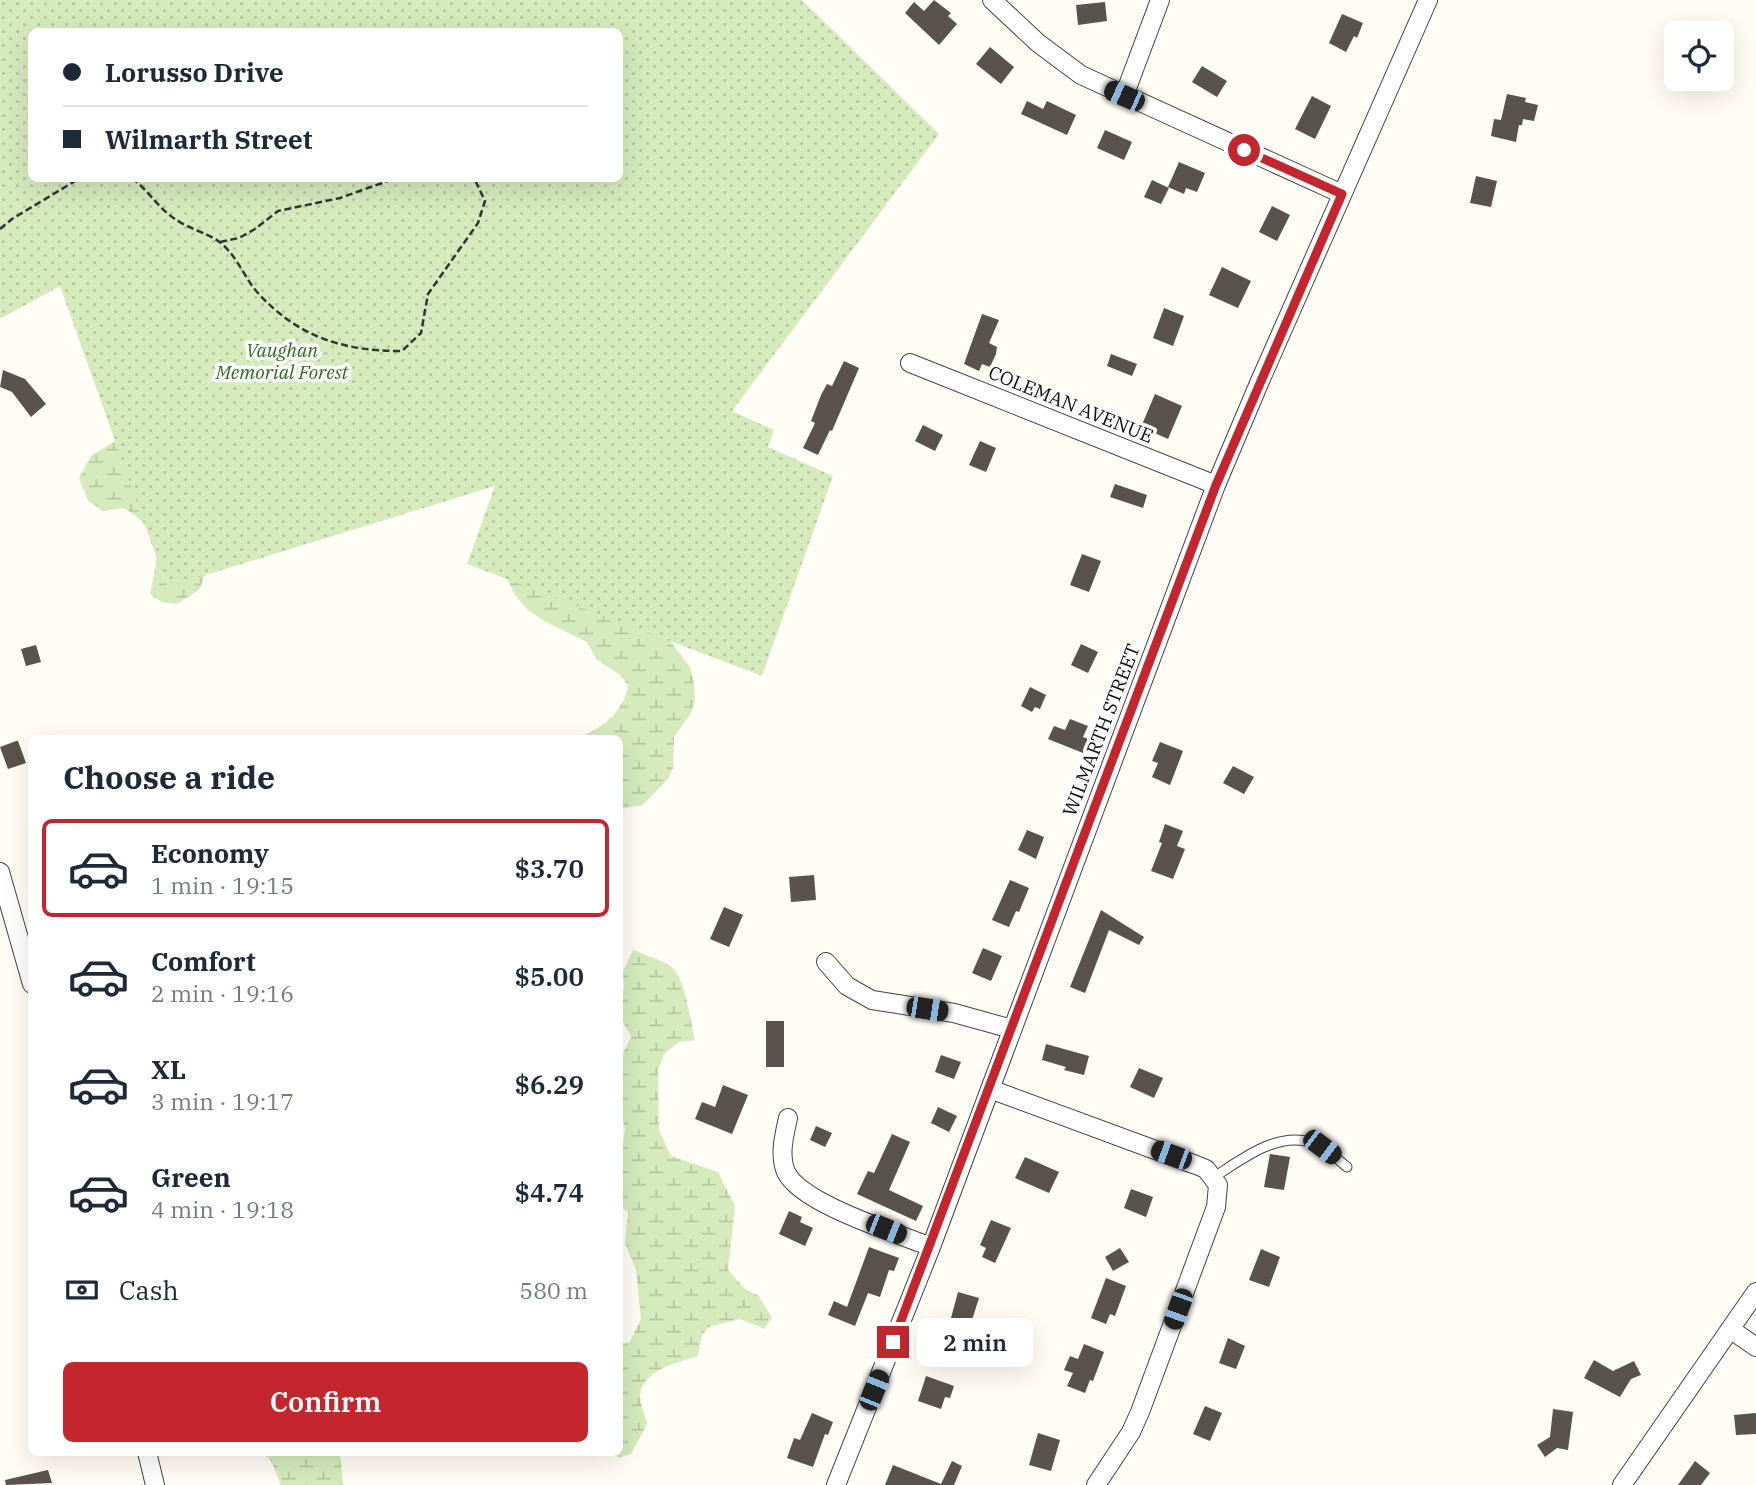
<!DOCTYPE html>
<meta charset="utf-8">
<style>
:root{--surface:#fff;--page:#f6f6f7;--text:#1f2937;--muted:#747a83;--line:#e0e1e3;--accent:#c4262e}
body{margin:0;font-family:"IBM Plex Serif",serif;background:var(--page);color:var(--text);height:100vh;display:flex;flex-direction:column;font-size:26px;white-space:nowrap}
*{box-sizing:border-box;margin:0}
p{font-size:23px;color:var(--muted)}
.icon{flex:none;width:38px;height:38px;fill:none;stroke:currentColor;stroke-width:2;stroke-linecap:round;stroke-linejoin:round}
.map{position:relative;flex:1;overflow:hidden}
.sheet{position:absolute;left:28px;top:735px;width:595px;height:721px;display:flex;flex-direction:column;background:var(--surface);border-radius:10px;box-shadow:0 7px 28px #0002}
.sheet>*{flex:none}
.hud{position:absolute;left:28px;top:28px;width:595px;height:154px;border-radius:10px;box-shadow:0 7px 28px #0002;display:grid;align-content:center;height:154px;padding:0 35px;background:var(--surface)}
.controls{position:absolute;left:1664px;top:21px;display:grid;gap:14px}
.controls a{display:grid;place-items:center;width:70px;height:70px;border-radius:10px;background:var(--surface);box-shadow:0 7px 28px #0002;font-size:35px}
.end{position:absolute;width:32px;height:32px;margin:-16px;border:9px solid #c4262e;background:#fff;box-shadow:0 0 0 4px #fff}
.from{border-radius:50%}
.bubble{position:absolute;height:49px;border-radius:10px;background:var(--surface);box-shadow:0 7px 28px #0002;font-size:23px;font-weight:600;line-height:49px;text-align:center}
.car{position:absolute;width:21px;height:42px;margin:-21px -10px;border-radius:9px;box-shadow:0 0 5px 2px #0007;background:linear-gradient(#222 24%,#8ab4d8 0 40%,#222 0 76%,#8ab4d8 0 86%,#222 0)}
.hud b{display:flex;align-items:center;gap:24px;height:66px;font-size:26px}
.hud b+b{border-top:2px solid var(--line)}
.hud i{width:18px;height:18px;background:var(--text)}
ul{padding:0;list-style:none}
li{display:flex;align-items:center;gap:21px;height:98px;margin:0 14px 10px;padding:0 21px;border:4px solid transparent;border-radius:10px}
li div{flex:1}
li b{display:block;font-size:26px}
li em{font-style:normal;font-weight:600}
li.selected{border-color:var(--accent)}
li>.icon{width:63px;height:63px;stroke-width:1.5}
h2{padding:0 35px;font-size:32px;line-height:84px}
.pay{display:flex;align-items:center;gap:18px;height:77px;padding:0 35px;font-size:26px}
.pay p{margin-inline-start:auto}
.cta{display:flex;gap:14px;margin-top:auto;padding:14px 35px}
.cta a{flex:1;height:80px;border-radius:10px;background:var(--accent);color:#fff;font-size:28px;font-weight:600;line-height:80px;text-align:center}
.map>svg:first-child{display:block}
.wetland{fill:url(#wetland-marsh)}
.park{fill:url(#park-dots);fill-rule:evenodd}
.building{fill:#5a524d}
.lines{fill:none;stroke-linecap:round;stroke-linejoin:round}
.lane-casing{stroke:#444;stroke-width:11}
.street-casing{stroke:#444;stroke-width:20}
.path{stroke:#333;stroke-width:2.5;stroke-dasharray:7 3.5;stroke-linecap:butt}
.lane{stroke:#fff;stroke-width:9}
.street{stroke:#fff;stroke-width:18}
.route{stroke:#c4262e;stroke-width:9}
.labels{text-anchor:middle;stroke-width:7;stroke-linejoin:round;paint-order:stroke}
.park-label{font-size:19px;font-style:italic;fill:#2f6b1f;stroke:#fff}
.street-label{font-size:19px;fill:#111;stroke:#fff}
</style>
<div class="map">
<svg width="1756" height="1485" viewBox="0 0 1756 1485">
<defs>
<pattern id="wetland-marsh" width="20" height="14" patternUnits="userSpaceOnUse" patternTransform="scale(1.75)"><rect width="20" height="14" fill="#d5ebbd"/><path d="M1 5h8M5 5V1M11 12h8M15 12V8" fill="none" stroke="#b6c8a1"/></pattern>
<pattern id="park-dots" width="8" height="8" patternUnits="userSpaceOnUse" patternTransform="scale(1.75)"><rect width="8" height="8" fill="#d5ebbd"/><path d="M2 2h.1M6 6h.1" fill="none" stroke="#b6c8a1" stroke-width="1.8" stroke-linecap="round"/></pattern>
</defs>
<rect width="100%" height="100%" fill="#fffdf5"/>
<path class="wetland" d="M 134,429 L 214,553 L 199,590 L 177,604 L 162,602 L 150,594 C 159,550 165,535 124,508 L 103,511 L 88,501 L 79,478 L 91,456 Z
M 512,523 L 667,637 L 690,667 L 694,684 L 695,702 L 691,713 L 674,737 L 673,768 L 668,779 L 643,805 L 620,809 L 620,738 L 575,738 C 600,731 624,713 628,685 L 620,675 L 596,659 L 587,642 L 546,622 L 528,610 L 515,595 L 508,580 L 507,566 Z
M 633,950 C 645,955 660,959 670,966 C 686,976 690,1022 695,1040 L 679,1042 L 664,1054 L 658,1071 L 659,1130 L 671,1156 L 718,1172 L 735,1206 L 728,1270 L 745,1289 L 759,1296 L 772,1318 L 764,1329 L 740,1319 L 709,1327 L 702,1335 L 698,1356 C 679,1362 641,1370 640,1396 C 640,1404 645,1415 647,1424 L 631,1454 L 619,1458 L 611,1453 L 620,1452 L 620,1344 L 629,1343 L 641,1319 L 636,1270 L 625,1243 L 628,1212 L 620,1206 L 620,1163 L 625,1129 L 620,1108 L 620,1093 L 623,1080 L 620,1059 L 631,1037 L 620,1016 L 620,992 L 624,990 L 623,971 Z
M 263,1453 L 340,1453 L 343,1485 L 281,1485 L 271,1461 Z"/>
<path class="park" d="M 0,0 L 802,0 L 939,134 L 732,411 L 774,430 L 768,447 L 833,476 L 762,676 L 467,564 L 495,486 L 167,587 L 60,286 L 0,319 ZM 32,32 L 620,32 L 620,178 L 32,178 Z"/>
<path class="building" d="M 934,0 L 951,13 L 948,16 L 957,24 L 939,45 L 905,13 L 914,2 L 924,11 Z
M 1105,2 L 1107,21 L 1078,25 L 1076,5 Z
M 1342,14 L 1363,23 L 1357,38 L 1354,36 L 1346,52 L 1329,43 Z
M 990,47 L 1014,67 L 1001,84 L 976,64 Z
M 1202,66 L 1227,81 L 1217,97 L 1192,82 Z
M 1507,94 L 1526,98 L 1525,102 L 1538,105 L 1534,121 L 1523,119 L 1522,125 L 1519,125 L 1516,142 L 1491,136 L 1494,119 L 1501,120 Z
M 1312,96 L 1331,106 L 1315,139 L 1295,129 Z
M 1027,101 L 1043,109 L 1047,101 L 1076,115 L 1067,135 L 1021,114 Z
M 1105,130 L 1132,142 L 1124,160 L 1097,148 Z
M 1179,162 L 1205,173 L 1197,192 L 1186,188 L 1184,194 L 1168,187 Z
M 1476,176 L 1497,181 L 1491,207 L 1470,203 Z
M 1152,180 L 1169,188 L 1161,204 L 1144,197 Z
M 1272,206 L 1290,215 L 1277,241 L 1259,232 Z
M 1222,267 L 1251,281 L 1238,308 L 1209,295 Z
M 1164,308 L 1184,316 L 1173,346 L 1153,338 Z
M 982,314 L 999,320 L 989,343 L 997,347 L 996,354 L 990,367 L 982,364 L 979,371 L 964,364 Z
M 1111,354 L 1137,364 L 1132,376 L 1107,366 Z
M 844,361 L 859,368 L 832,431 L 830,430 L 818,455 L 803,448 L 815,423 L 811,421 L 821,395 L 827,384 L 832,386 Z
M 3,370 L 25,379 L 46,404 L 31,417 L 12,392 L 0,387 Z
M 1155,394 L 1182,406 L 1168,439 L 1141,427 Z
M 923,425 L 943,435 L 935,451 L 915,441 Z
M 980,441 L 996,448 L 986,472 L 969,465 Z
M 1115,484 L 1147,495 L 1143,508 L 1110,497 Z
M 1082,554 L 1101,561 L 1089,592 L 1070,585 Z
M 1081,644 L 1098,652 L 1088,673 L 1071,665 Z
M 36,645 L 41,662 L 26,666 L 21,649 Z
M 1030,687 L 1046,695 L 1040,709 L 1035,707 L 1032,712 L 1021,706 Z
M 1070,719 L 1088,726 L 1083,737 L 1088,739 L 1083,753 L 1048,739 L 1054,726 L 1065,730 Z
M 16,741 L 18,741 L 26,763 L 8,769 L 0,747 Z
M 1160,742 L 1183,751 L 1170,785 L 1152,777 L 1158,763 L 1152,761 Z
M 1233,766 L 1254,777 L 1244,794 L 1223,783 Z
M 1165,824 L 1183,831 L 1177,846 L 1185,849 L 1173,879 L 1151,871 L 1162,843 L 1159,842 Z
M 1027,830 L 1044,837 L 1036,859 L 1018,850 Z
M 814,875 L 816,900 L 791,902 L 789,877 Z
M 1010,880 L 1029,888 L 1019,912 L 1016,911 L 1009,927 L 992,920 Z
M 724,907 L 743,915 L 729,947 L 710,939 Z
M 1101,910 L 1144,937 L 1139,945 L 1109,930 L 1085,993 L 1070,987 Z
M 983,948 L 1002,956 L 991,981 L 972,973 Z
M 766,1021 L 784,1021 L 784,1067 L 766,1067 Z
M 1046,1044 L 1089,1056 L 1084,1075 L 1064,1070 L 1066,1067 L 1042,1060 Z
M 941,1055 L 961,1062 L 954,1079 L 935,1072 Z
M 1139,1068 L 1163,1078 L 1154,1098 L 1130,1087 Z
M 723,1085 L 748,1095 L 732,1134 L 695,1119 L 702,1102 L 715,1107 Z
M 938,1107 L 957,1116 L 949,1132 L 931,1123 Z
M 816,1126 L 832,1133 L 825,1147 L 810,1140 Z
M 892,1134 L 910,1142 L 889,1190 L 923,1206 L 916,1221 L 857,1194 L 868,1171 L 874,1173 Z
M 1270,1154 L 1290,1157 L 1284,1190 L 1264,1187 Z
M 1025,1157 L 1059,1172 L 1049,1193 L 1015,1178 Z
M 1131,1189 L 1153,1197 L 1146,1217 L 1124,1208 Z
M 789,1211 L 802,1217 L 800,1222 L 813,1228 L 805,1246 L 779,1234 Z
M 991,1220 L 1011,1228 L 995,1263 L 982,1257 L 986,1248 L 980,1245 Z
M 869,1247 L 899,1258 L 894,1271 L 889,1270 L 880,1297 L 868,1293 L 855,1326 L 828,1315 L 834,1301 L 847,1307 Z
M 1120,1248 L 1129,1262 L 1113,1271 L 1105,1257 Z
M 1261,1249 L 1280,1257 L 1269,1287 L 1249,1280 Z
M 1106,1278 L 1126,1286 L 1115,1316 L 1110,1314 L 1106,1324 L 1091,1318 Z
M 958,1292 L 979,1298 L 971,1323 L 951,1318 Z
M 1228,1338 L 1245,1346 L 1236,1369 L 1219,1363 Z
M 1084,1344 L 1104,1352 L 1093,1381 L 1090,1380 L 1085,1393 L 1067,1386 L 1073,1373 L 1064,1370 L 1070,1356 L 1078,1359 Z
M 1594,1360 L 1613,1371 L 1634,1361 L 1641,1375 L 1631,1379 L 1620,1397 L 1584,1378 Z
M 926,1376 L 954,1386 L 950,1398 L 945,1397 L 941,1409 L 918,1401 Z
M 1205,1406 L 1222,1413 L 1210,1441 L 1193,1434 Z
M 1553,1409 L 1573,1412 L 1568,1450 L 1557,1448 L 1545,1457 L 1537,1445 L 1550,1437 Z
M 812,1413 L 833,1422 L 828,1435 L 825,1434 L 813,1467 L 787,1458 L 794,1438 L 800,1440 Z
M 1756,1413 L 1756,1434 L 1736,1435 L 1734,1415 Z
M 1038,1433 L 1060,1440 L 1051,1471 L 1029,1465 Z
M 952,1461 L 962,1466 L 954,1485 L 885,1485 L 893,1465 L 941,1484 Z
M 1695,1461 L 1710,1473 L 1701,1485 L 1678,1485 Z
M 48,1470 L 52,1483 L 6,1485 L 5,1480 Z"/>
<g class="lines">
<defs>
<path id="lane" d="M 1214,1177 C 1241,1160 1276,1132 1310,1142 C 1324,1146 1336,1158 1347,1167"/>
<path id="street" d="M 992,0 L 1038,43 L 1081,75 L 1342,194
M 1124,96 L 1160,0
M 910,363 L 1216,485
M 0,872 L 32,984
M 826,962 L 847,986 L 872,1000 L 954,1013 L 1012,1029
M 990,1089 L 1196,1165 L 1206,1169 L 1218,1185 L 1216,1207 L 1140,1412 L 1131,1432 L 1096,1485
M 788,1118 C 784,1136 779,1155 786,1172 C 801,1204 897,1233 931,1247
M 1730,1329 L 1756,1347
M 147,1452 L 155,1485
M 836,1485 L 931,1247 L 1216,485 L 1260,381 L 1428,0
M 1622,1485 L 1756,1292"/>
</defs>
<use href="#lane" class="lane-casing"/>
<use href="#street" class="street-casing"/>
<path class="path" d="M 132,178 C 148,190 158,208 175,219 C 189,229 211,234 222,244 C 238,258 244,277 257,292 C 298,337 342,351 402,351 L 421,333 L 428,294 L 478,223 L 485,201 L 474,178
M 0,229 L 12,219 L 80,178
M 220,242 L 239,238 L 255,229 L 278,211 L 340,198 L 396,178"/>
<use href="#lane" class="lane"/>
<use href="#street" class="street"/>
</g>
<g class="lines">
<path class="route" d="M 893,1342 L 1216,485 L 1342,194 L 1244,150"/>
</g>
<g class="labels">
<g class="park-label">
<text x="282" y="357">Vaughan<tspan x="282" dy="22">Memorial Forest</tspan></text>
</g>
<g class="street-label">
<text transform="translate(1071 404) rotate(22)" y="7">COLEMAN AVENUE</text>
<text transform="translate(1101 730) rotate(-69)" y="7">WILMARTH STREET</text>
</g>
</g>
</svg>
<div class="controls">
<a><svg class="icon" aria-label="locate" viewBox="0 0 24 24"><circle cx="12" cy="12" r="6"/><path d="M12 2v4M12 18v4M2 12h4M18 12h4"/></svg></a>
</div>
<i class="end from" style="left:1244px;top:150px"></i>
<i class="end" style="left:893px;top:1342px"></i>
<div class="bubble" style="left:917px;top:1318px;width:116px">2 min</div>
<i class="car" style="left:1124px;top:96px;rotate:294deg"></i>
<i class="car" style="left:927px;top:1009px;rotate:99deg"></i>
<i class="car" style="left:1322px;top:1147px;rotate:127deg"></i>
<i class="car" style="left:1171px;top:1155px;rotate:290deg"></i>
<i class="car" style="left:886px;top:1229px;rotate:112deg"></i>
<i class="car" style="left:1178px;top:1309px;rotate:200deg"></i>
<i class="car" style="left:874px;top:1390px;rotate:22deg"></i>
<div class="hud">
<b><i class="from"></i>Lorusso Drive</b>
<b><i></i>Wilmarth Street</b>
</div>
<section class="sheet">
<h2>Choose a ride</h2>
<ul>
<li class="selected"><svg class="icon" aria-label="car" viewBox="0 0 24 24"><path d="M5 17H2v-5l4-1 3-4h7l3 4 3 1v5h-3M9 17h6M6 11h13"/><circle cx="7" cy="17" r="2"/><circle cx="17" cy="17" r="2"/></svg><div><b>Economy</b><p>1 min · 19:15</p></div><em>$3.70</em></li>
<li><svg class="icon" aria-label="car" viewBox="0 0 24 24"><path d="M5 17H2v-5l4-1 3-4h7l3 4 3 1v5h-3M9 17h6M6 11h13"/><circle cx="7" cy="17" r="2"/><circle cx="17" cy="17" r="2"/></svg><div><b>Comfort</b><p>2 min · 19:16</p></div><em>$5.00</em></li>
<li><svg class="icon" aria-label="car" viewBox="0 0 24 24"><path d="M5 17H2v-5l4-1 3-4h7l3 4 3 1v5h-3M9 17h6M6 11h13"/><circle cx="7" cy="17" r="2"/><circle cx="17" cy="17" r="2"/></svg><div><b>XL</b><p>3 min · 19:17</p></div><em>$6.29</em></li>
<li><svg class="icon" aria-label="car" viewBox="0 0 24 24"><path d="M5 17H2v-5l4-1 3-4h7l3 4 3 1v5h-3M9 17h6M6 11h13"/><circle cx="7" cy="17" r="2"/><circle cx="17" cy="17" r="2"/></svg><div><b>Green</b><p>4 min · 19:18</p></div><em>$4.74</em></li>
</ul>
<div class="pay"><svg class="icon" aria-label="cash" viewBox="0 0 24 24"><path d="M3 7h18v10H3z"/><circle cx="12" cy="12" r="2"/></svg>Cash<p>580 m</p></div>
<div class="cta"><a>Confirm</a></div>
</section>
</div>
